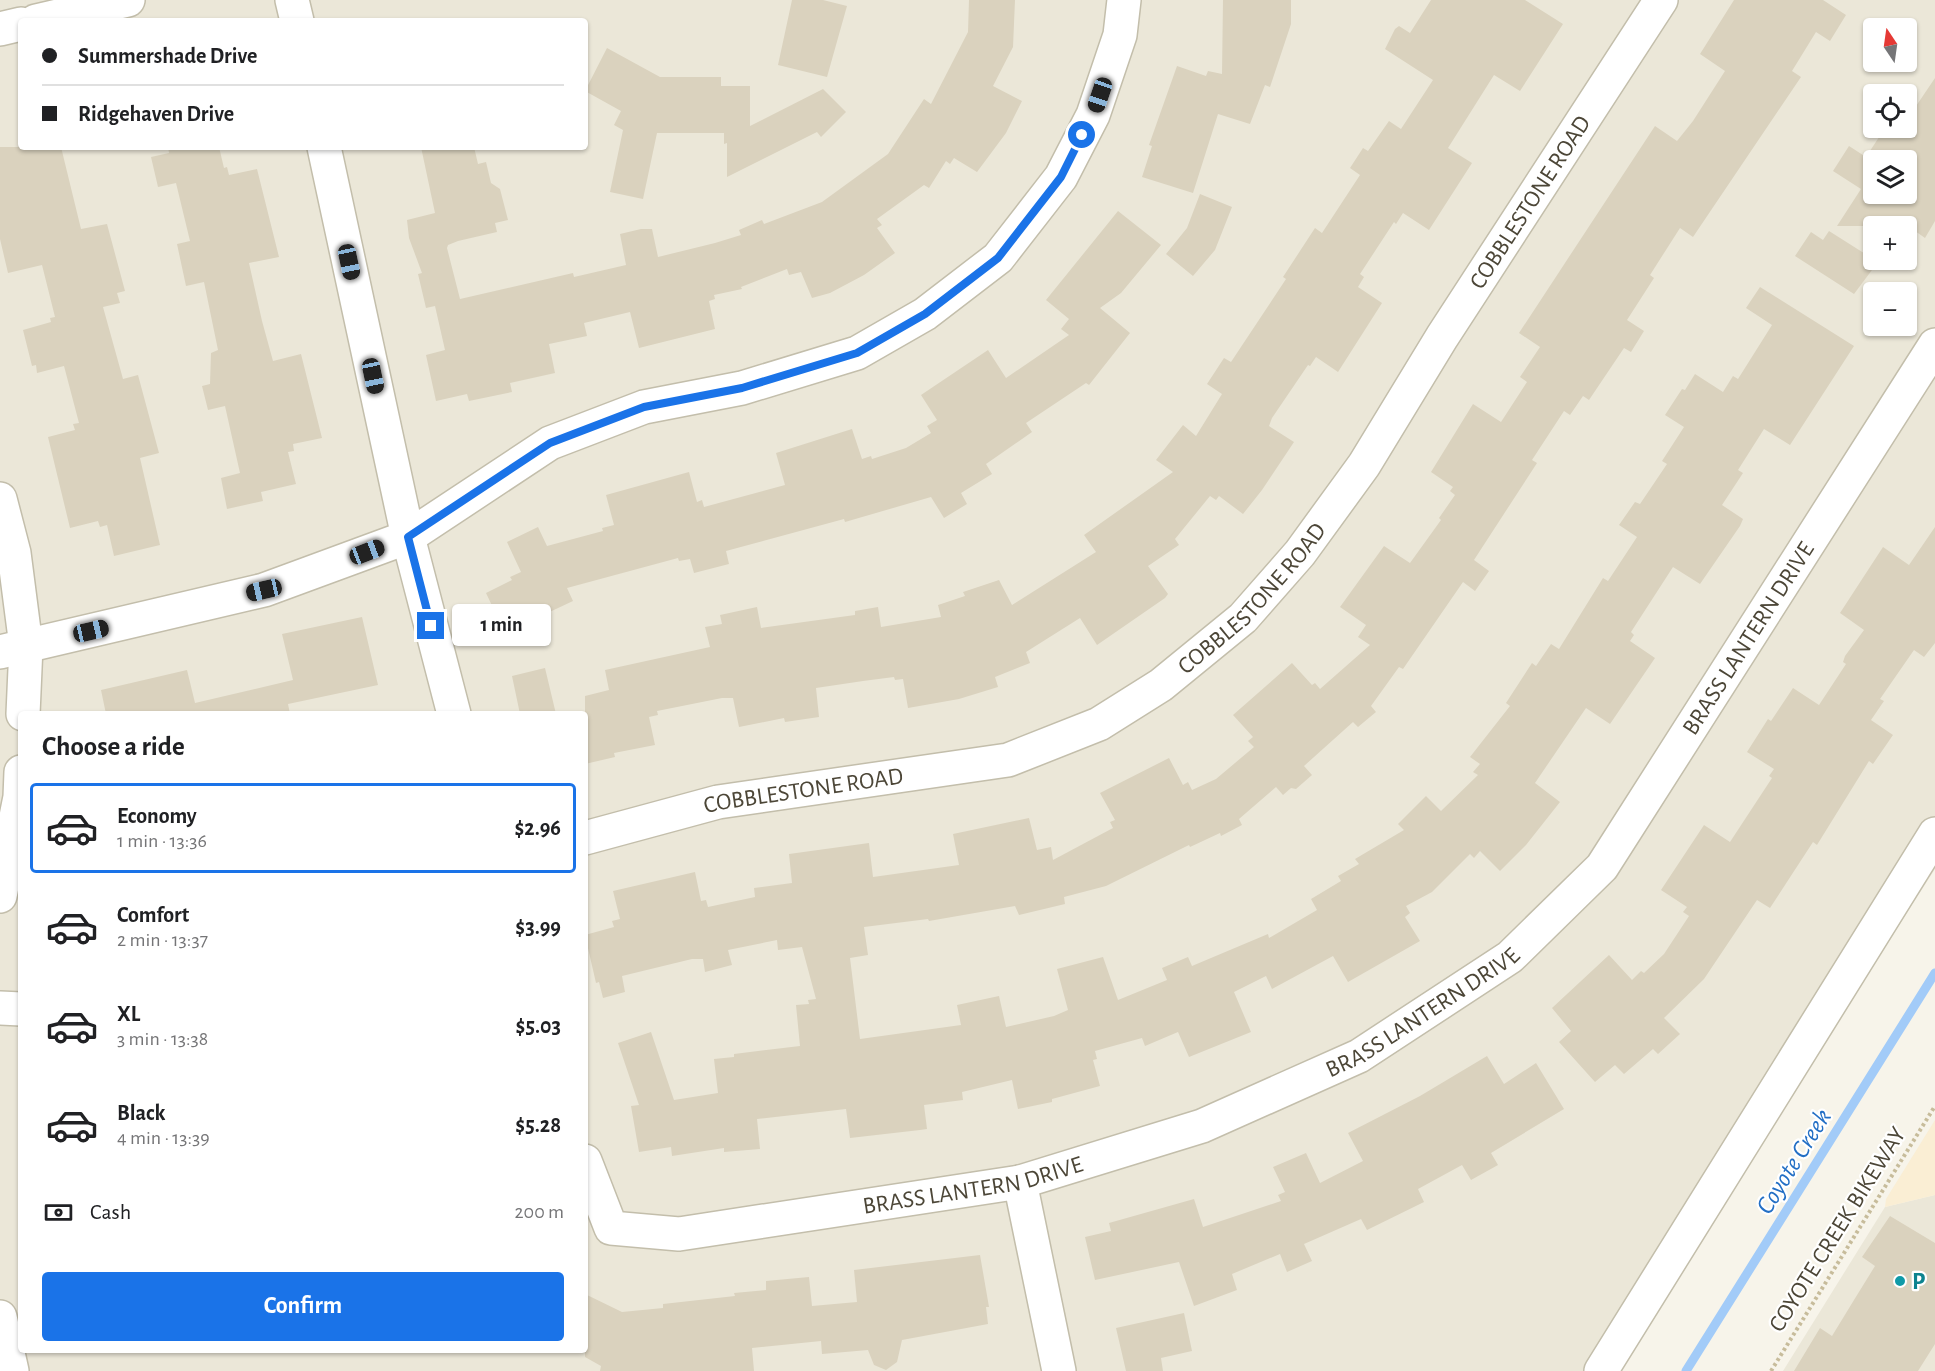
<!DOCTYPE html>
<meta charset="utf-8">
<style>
:root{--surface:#fff;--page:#f2f2f2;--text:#202124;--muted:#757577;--line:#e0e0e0;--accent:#1a73e8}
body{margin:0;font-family:"Alegreya Sans",sans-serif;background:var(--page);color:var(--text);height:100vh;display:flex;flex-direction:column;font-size:22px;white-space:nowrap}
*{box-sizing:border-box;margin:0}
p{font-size:20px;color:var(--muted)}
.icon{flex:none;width:33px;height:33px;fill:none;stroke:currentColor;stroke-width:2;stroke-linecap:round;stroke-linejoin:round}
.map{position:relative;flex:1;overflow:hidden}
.side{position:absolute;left:18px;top:711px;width:570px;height:642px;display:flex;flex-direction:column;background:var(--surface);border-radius:6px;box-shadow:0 2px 4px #0004}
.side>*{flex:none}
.hud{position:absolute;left:18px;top:18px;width:570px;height:132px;border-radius:6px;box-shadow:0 2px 4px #0004;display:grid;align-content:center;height:132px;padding:0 24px;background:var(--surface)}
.needle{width:39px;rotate:347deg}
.buttons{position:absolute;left:1863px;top:18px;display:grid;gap:12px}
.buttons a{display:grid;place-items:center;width:54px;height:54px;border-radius:6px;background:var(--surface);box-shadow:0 2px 4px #0004;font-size:30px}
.end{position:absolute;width:27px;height:27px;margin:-14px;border:8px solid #1a73e8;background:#fff;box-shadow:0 0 0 3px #fff}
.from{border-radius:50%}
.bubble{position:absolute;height:42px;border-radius:6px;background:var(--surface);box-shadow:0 2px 4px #0004;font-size:20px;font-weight:700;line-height:42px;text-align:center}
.car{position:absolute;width:18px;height:36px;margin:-18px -9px;border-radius:8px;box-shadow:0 0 4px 2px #0007;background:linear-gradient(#222 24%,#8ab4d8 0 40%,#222 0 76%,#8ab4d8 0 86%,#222 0)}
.hud b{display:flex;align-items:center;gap:21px;height:57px;font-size:22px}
.hud b+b{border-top:2px solid var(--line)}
.hud i{width:15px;height:15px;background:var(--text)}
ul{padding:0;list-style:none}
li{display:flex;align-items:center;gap:18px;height:90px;margin:0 12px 9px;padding:0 12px;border:3px solid transparent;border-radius:6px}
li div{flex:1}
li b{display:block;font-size:22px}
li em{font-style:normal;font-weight:700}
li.active{border-color:var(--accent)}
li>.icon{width:54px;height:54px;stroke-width:1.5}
h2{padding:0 24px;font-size:27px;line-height:72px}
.pay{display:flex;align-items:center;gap:15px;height:66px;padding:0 24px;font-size:22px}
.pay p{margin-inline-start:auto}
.action{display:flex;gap:12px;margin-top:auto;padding:12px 24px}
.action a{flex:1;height:69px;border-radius:6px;background:var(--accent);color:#fff;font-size:24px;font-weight:700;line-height:69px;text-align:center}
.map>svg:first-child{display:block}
.residential{fill:#ebe7d8;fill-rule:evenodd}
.commercial{fill:#faeed4}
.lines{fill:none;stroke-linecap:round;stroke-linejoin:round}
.stream{stroke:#a2cbf8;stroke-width:9}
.building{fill:#dad2be;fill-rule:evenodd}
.minor-casing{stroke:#c3beab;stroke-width:36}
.path{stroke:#c7bc9b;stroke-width:4;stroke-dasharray:3 3;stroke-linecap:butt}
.minor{stroke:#fff;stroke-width:33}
.route{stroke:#1a73e8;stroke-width:8}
.culture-dot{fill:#0f9aa8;stroke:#fff;stroke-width:2}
.labels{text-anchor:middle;stroke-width:4.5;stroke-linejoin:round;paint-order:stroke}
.street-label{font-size:24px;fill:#4c4637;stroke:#fff}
.culture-label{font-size:24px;font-weight:bold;fill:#0d838f;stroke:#fff;text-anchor:start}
.water-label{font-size:26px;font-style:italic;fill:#236fc5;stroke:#fff}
</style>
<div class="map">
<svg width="1935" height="1371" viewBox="0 0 1935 1371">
<rect width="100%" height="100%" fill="#f7f4ea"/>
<path class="residential" d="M 0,0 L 1935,0 L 1935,869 L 1614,1371 L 0,1371 ZM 21,21 L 585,21 L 585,147 L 21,147 ZM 1874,28 L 1906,28 L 1906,62 L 1874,62 ZM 1874,94 L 1906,94 L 1906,128 L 1874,128 ZM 1874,160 L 1906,160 L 1906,194 L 1874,194 ZM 1874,226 L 1906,226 L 1906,260 L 1874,260 ZM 1874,292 L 1906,292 L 1906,326 L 1874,326 ZM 21,714 L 585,714 L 585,1350 L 21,1350 Z
M 1935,1195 L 1935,1371 L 1783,1371 L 1885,1207 Z"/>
<path class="commercial" d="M 1935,1120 L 1935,1195 L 1885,1207 L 1886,1199 Z"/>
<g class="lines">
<path class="stream" d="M 1686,1371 L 1935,973"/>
</g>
<path class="building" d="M 792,0 L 823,0 L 847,6 L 827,77 L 778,65 Z
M 969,0 L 1015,0 L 1013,47 L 993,86 L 1022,101 L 1006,133 L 977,172 L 954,158 L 950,164 L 946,161 L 929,188 L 924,185 L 877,219 L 882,225 L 877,228 L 895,253 L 864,275 L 830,293 L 812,298 L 801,272 L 789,275 L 787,269 L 741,287 L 742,289 L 714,295 L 715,299 L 709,301 L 715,329 L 639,348 L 630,312 L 584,323 L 587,336 L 549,344 L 555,373 L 510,383 L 512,392 L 469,401 L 467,394 L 436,401 L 426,355 L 445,350 L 435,306 L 426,308 L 418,274 L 422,273 L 409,238 L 407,220 L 435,213 L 421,147 L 474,147 L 478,164 L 486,162 L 491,183 L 500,189 L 508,220 L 495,223 L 497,232 L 458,241 L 448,245 L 447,248 L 460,299 L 573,273 L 574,277 L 626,265 L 620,234 L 641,229 L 652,229 L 658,257 L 715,243 L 741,235 L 739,230 L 762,220 L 764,224 L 822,202 L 888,154 L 924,99 L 931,104 L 968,32 Z
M 1223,0 L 1291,0 L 1291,24 L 1270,87 L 1265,85 L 1250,124 L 1218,114 L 1193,193 L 1142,177 L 1152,146 L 1149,145 L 1177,66 L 1206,76 L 1208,71 L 1222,74 Z
M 1431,0 L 1525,0 L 1563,24 L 1520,91 L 1494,75 L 1448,148 L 1472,163 L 1429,230 L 1403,213 L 1396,224 L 1394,222 L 1360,274 L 1364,277 L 1358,287 L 1382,303 L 1338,372 L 1316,357 L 1310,366 L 1308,365 L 1272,418 L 1269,426 L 1294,442 L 1262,490 L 1243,514 L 1219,496 L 1216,500 L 1210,496 L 1175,539 L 1179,545 L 1148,566 L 1168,594 L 1165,598 L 1097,645 L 1080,618 L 1026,652 L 1030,663 L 995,677 L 998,687 L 959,699 L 908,708 L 903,679 L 895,680 L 894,677 L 863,681 L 816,688 L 819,717 L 785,722 L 784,718 L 739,727 L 733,698 L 722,698 L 657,711 L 658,715 L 649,717 L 655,745 L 614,753 L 615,757 L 585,764 L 585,696 L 609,690 L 605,670 L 710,647 L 705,627 L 722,624 L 720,615 L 757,607 L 761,628 L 855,615 L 855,611 L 878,607 L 881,627 L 941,617 L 938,605 L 965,596 L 963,592 L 999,580 L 1012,605 L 1096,552 L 1084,535 L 1173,472 L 1156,460 L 1183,425 L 1196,436 L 1222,394 L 1207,384 L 1224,358 L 1231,362 L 1286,279 L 1283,277 L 1315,228 L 1322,233 L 1360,175 L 1350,168 L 1363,148 L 1368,151 L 1389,121 L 1401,129 L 1433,80 L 1385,49 L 1395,29 L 1399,26 L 1410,33 Z
M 1734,0 L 1823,0 L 1846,15 L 1830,41 L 1816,32 L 1792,71 L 1801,77 L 1693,237 L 1680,228 L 1650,275 L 1654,278 L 1627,320 L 1644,331 L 1631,352 L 1624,348 L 1589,400 L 1583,396 L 1570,415 L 1564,411 L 1532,460 L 1537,463 L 1474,560 L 1489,571 L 1475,591 L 1463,582 L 1403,669 L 1399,667 L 1371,706 L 1376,712 L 1358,727 L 1353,722 L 1304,766 L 1312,775 L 1296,789 L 1291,788 L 1283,795 L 1276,787 L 1239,819 L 1242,825 L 1221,836 L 1220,833 L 1190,847 L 1189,845 L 1106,886 L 1064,897 L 1065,904 L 1019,915 L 1015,906 L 929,921 L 928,919 L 864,927 L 868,955 L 850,958 L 860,1039 L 961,1025 L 957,1005 L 999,996 L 1006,1027 L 1054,1016 L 1068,1010 L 1057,969 L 1103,957 L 1118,1000 L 1167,980 L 1162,968 L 1188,957 L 1192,966 L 1268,934 L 1269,938 L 1317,910 L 1311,899 L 1341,881 L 1338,876 L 1359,864 L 1355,859 L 1404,830 L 1398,824 L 1426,796 L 1441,811 L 1478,775 L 1473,772 L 1480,764 L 1470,757 L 1510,706 L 1506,703 L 1532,663 L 1536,666 L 1551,644 L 1559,649 L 1603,578 L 1608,581 L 1637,537 L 1619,525 L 1635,502 L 1640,504 L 1667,464 L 1662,461 L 1684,427 L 1665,415 L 1682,389 L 1685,390 L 1695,374 L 1723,392 L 1733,376 L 1738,379 L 1772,325 L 1746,308 L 1760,287 L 1854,346 L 1790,445 L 1764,429 L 1738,470 L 1743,473 L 1722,505 L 1743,519 L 1740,526 L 1700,584 L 1673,567 L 1631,632 L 1634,635 L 1630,641 L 1655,658 L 1610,724 L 1586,708 L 1535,783 L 1560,802 L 1526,845 L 1500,871 L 1480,851 L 1474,858 L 1470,854 L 1432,892 L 1406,906 L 1410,913 L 1405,917 L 1420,941 L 1348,982 L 1333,956 L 1272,989 L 1266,976 L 1234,992 L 1251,1032 L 1189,1057 L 1178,1032 L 1145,1046 L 1142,1038 L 1095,1051 L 1097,1059 L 1093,1060 L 1100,1086 L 1052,1099 L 1052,1102 L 1018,1109 L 1012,1080 L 962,1092 L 963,1100 L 924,1105 L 927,1129 L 920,1130 L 850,1138 L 846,1109 L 757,1119 L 760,1149 L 724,1152 L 724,1148 L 672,1156 L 671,1147 L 639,1152 L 631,1106 L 639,1105 L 618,1043 L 651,1032 L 674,1100 L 718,1093 L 714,1059 L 734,1057 L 734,1054 L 800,1046 L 796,1005 L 809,1004 L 808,1000 L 816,999 L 802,947 L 778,950 L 777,940 L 728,950 L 732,965 L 705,972 L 703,959 L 692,959 L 622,976 L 625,992 L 603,998 L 599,982 L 596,983 L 585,935 L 614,927 L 612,921 L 620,919 L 613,891 L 695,872 L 701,901 L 706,900 L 708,907 L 755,897 L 754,888 L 792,883 L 789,854 L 869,843 L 873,877 L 959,865 L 953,834 L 1029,818 L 1037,850 L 1051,847 L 1053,860 L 1113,828 L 1110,822 L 1115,820 L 1100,793 L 1169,758 L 1183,785 L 1188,782 L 1192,790 L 1216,779 L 1254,747 L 1248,741 L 1253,737 L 1233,715 L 1292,663 L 1312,685 L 1315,683 L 1320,689 L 1370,645 L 1358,637 L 1366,625 L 1340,607 L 1384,546 L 1410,563 L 1441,520 L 1439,518 L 1455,495 L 1450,491 L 1453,487 L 1431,472 L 1473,404 L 1501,422 L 1527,382 L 1520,377 L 1540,347 L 1519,333 L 1655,126 L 1677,141 L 1693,121 L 1725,71 L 1700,54 Z
M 607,48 L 660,77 L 721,77 L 721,86 L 750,86 L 750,126 L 823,89 L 846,112 L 821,137 L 817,132 L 727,177 L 727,143 L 724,144 L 724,133 L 657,133 L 643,199 L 610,192 L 623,130 L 614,125 L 621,111 L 585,91 Z
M 1935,78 L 1935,221 L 1925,238 L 1908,226 L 1837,226 L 1861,189 L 1833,171 L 1849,146 L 1866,157 L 1885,128 L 1897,136 L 1902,128 L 1906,128 L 1906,121 ZM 1874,160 L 1906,160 L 1906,194 L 1874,194 Z
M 0,147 L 61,147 L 81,229 L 107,224 L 125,291 L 117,293 L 120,303 L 103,307 L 123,379 L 138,375 L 159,453 L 140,458 L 160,545 L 114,556 L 107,525 L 100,527 L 98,521 L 70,528 L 48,437 L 75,430 L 73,424 L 79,423 L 64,366 L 37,373 L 36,365 L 32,366 L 23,330 L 51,322 L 50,318 L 55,317 L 42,265 L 8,273 L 0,239 Z
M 168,147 L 219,147 L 224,168 L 227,167 L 229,175 L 257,169 L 279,257 L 249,263 L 262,321 L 273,361 L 301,354 L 322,438 L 293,444 L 294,451 L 288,452 L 296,484 L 261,492 L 263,501 L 227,509 L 221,478 L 240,473 L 225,406 L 208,410 L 202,386 L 210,384 L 211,353 L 218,350 L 204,282 L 186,286 L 177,244 L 190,241 L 176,183 L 158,187 L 151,157 L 169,153 Z
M 1200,194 L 1232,207 L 1215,250 L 1193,276 L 1166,254 L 1187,228 Z
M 1118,211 L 1161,245 L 1121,293 L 1100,308 L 1130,333 L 1089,385 L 1086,383 L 1026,423 L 1032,432 L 986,464 L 992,474 L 961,493 L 967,504 L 944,518 L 931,497 L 845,522 L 844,519 L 726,551 L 729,564 L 694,573 L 690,559 L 679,561 L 678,558 L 567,588 L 573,601 L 505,633 L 486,593 L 512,580 L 510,577 L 521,572 L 507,542 L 538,527 L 547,546 L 603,531 L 602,528 L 614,525 L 606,495 L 689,472 L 697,502 L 702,500 L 704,507 L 785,485 L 776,453 L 852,429 L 862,459 L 871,456 L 872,459 L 906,448 L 931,433 L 927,426 L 937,420 L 921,395 L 988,350 L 1006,378 L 1069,335 L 1061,329 L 1069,319 L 1046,300 Z
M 1829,231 L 1878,262 L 1854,294 L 1795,256 L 1811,232 L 1823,240 Z
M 1935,527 L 1935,643 L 1924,657 L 1914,650 L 1880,699 L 1884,701 L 1871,720 L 1893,735 L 1873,764 L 1869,761 L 1817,845 L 1813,842 L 1770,908 L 1757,900 L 1704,979 L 1664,1018 L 1680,1034 L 1658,1054 L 1653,1049 L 1624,1074 L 1615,1065 L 1595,1082 L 1559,1042 L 1571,1031 L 1552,1008 L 1609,955 L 1632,980 L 1641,971 L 1644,973 L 1664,954 L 1689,916 L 1683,912 L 1687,907 L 1661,890 L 1704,825 L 1730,842 L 1772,778 L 1769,776 L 1774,769 L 1747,752 L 1768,719 L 1771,721 L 1793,688 L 1819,705 L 1846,664 L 1843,662 L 1845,656 L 1864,630 L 1840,613 L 1883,547 L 1909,565 Z
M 362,617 L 378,685 L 288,704 L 290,714 L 106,714 L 101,690 L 187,670 L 195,703 L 293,680 L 282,634 Z
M 545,668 L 556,714 L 520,714 L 512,676 Z
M 1487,1056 L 1504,1084 L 1536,1063 L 1564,1109 L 1491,1153 L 1498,1165 L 1471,1180 L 1462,1165 L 1418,1189 L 1424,1202 L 1367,1230 L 1361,1219 L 1304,1244 L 1312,1261 L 1287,1272 L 1280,1254 L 1232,1274 L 1237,1290 L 1194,1306 L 1179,1262 L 1095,1280 L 1085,1237 L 1111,1231 L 1109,1223 L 1194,1199 L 1203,1227 L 1281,1201 L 1278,1195 L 1285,1192 L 1273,1167 L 1306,1153 L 1320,1183 L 1363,1161 L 1348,1133 L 1420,1096 Z
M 1890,1216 L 1935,1243 L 1935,1344 L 1918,1371 L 1794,1371 L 1820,1328 L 1832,1336 L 1854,1300 L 1875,1266 L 1862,1257 Z
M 980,1255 L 989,1307 L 986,1307 L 988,1324 L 902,1340 L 897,1362 L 886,1370 L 874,1365 L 868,1350 L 822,1354 L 821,1341 L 752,1348 L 754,1371 L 600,1371 L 601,1366 L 585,1357 L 585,1294 L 622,1312 L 663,1308 L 663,1304 L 735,1296 L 734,1293 L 766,1290 L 766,1281 L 809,1277 L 812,1306 L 857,1302 L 854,1270 Z
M 1184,1313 L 1192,1351 L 1161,1358 L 1163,1371 L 1126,1371 L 1116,1328 Z"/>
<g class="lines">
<defs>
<g id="minor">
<path d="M 292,0 L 297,21"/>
<path d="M 36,21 L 128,0"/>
<path d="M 0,29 L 21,24"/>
<path d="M 324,147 L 408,537 L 454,714"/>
<path d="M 0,499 L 14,553 L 26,646 L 23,714"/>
<path d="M 0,652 L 264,590 L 408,537 L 550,443 L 644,407 L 742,388 L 857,353 L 925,314 L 998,258 L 1061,177 L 1093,115 L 1120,35 L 1124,0"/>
<path id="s1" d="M 585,838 L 718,802 L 1008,760 L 1099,724 L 1161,685 L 1243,618 L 1300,553 L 1364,465 L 1442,337 L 1661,0"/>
<path d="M 0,896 L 20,797 L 21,772"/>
<path d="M 0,1008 L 21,1009"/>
<path id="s2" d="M 585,1161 L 611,1228 L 679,1234 L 1020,1182 L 1202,1126 L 1359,1056 L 1510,957 L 1602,867 L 1935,345"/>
<path d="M 1020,1182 L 1059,1371"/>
<path d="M 0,1317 L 12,1371"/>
<path d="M 1601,1371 L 1935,834"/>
</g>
</defs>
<use href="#minor" class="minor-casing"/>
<path class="path" d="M 1771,1371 L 1935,1106"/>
<use href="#minor" class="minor"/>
</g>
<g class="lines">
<path class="route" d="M 431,626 L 408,537 L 550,443 L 644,407 L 742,388 L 857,353 L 925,314 L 998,258 L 1061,177 L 1082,135"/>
</g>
<circle class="culture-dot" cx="1900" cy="1281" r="6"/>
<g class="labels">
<g class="street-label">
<text dy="8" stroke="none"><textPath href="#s1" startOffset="1214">COBBLESTONE ROAD</textPath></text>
<text dy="8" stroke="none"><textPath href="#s1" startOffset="728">COBBLESTONE ROAD</textPath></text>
<text dy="8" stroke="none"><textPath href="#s2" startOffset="1428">BRASS LANTERN DRIVE</textPath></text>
<text dy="8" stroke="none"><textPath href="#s1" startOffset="224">COBBLESTONE ROAD</textPath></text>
<text dy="8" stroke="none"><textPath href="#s2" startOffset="924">BRASS LANTERN DRIVE</textPath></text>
<text dy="8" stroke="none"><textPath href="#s2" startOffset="438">BRASS LANTERN DRIVE</textPath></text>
<text transform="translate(1837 1229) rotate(-58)" y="8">COYOTE CREEK BIKEWAY</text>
</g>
<g class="culture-label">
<text x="1912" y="1289">P</text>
</g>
<g class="water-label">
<text transform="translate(1793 1161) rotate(-58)" y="9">Coyote Creek</text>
</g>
</g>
</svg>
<div class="buttons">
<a><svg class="needle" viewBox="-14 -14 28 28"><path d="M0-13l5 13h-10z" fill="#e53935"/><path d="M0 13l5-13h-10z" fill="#757577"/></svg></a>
<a><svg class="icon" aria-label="locate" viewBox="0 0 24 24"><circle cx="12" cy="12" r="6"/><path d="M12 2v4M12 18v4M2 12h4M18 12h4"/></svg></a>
<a><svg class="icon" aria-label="layers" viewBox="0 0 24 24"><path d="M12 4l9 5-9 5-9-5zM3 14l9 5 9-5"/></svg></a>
<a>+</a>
<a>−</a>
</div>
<i class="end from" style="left:1082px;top:135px"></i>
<i class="end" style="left:431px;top:626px"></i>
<div class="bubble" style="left:452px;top:604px;width:99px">1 min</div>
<i class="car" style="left:1100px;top:95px;rotate:199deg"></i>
<i class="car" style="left:349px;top:262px;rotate:168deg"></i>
<i class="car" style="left:373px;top:376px;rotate:168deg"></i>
<i class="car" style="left:367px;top:552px;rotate:69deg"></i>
<i class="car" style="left:264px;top:590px;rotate:257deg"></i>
<i class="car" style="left:91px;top:631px;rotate:77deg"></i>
<div class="hud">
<b><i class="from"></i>Summershade Drive</b>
<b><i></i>Ridgehaven Drive</b>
</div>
<section class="side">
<h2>Choose a ride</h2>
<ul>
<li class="active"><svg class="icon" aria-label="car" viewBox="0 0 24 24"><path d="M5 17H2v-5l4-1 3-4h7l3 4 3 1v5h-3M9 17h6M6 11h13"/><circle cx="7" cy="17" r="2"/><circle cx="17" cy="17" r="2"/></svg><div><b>Economy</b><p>1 min · 13:36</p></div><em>$2.96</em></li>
<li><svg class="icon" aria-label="car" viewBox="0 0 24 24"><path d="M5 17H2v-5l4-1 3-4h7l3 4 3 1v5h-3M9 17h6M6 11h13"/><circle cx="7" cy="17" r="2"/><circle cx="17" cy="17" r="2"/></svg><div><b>Comfort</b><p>2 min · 13:37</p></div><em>$3.99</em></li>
<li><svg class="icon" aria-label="car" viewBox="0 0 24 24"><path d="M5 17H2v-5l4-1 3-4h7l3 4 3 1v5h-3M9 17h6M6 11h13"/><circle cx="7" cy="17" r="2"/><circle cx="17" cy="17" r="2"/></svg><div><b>XL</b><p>3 min · 13:38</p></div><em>$5.03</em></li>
<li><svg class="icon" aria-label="car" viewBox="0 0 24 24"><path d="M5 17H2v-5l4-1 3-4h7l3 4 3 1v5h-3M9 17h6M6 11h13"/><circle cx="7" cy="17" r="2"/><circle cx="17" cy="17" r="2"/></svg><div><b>Black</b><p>4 min · 13:39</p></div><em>$5.28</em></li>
</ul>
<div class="pay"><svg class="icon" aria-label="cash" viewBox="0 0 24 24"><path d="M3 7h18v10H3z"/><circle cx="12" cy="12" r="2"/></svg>Cash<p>200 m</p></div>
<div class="action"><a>Confirm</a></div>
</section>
</div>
